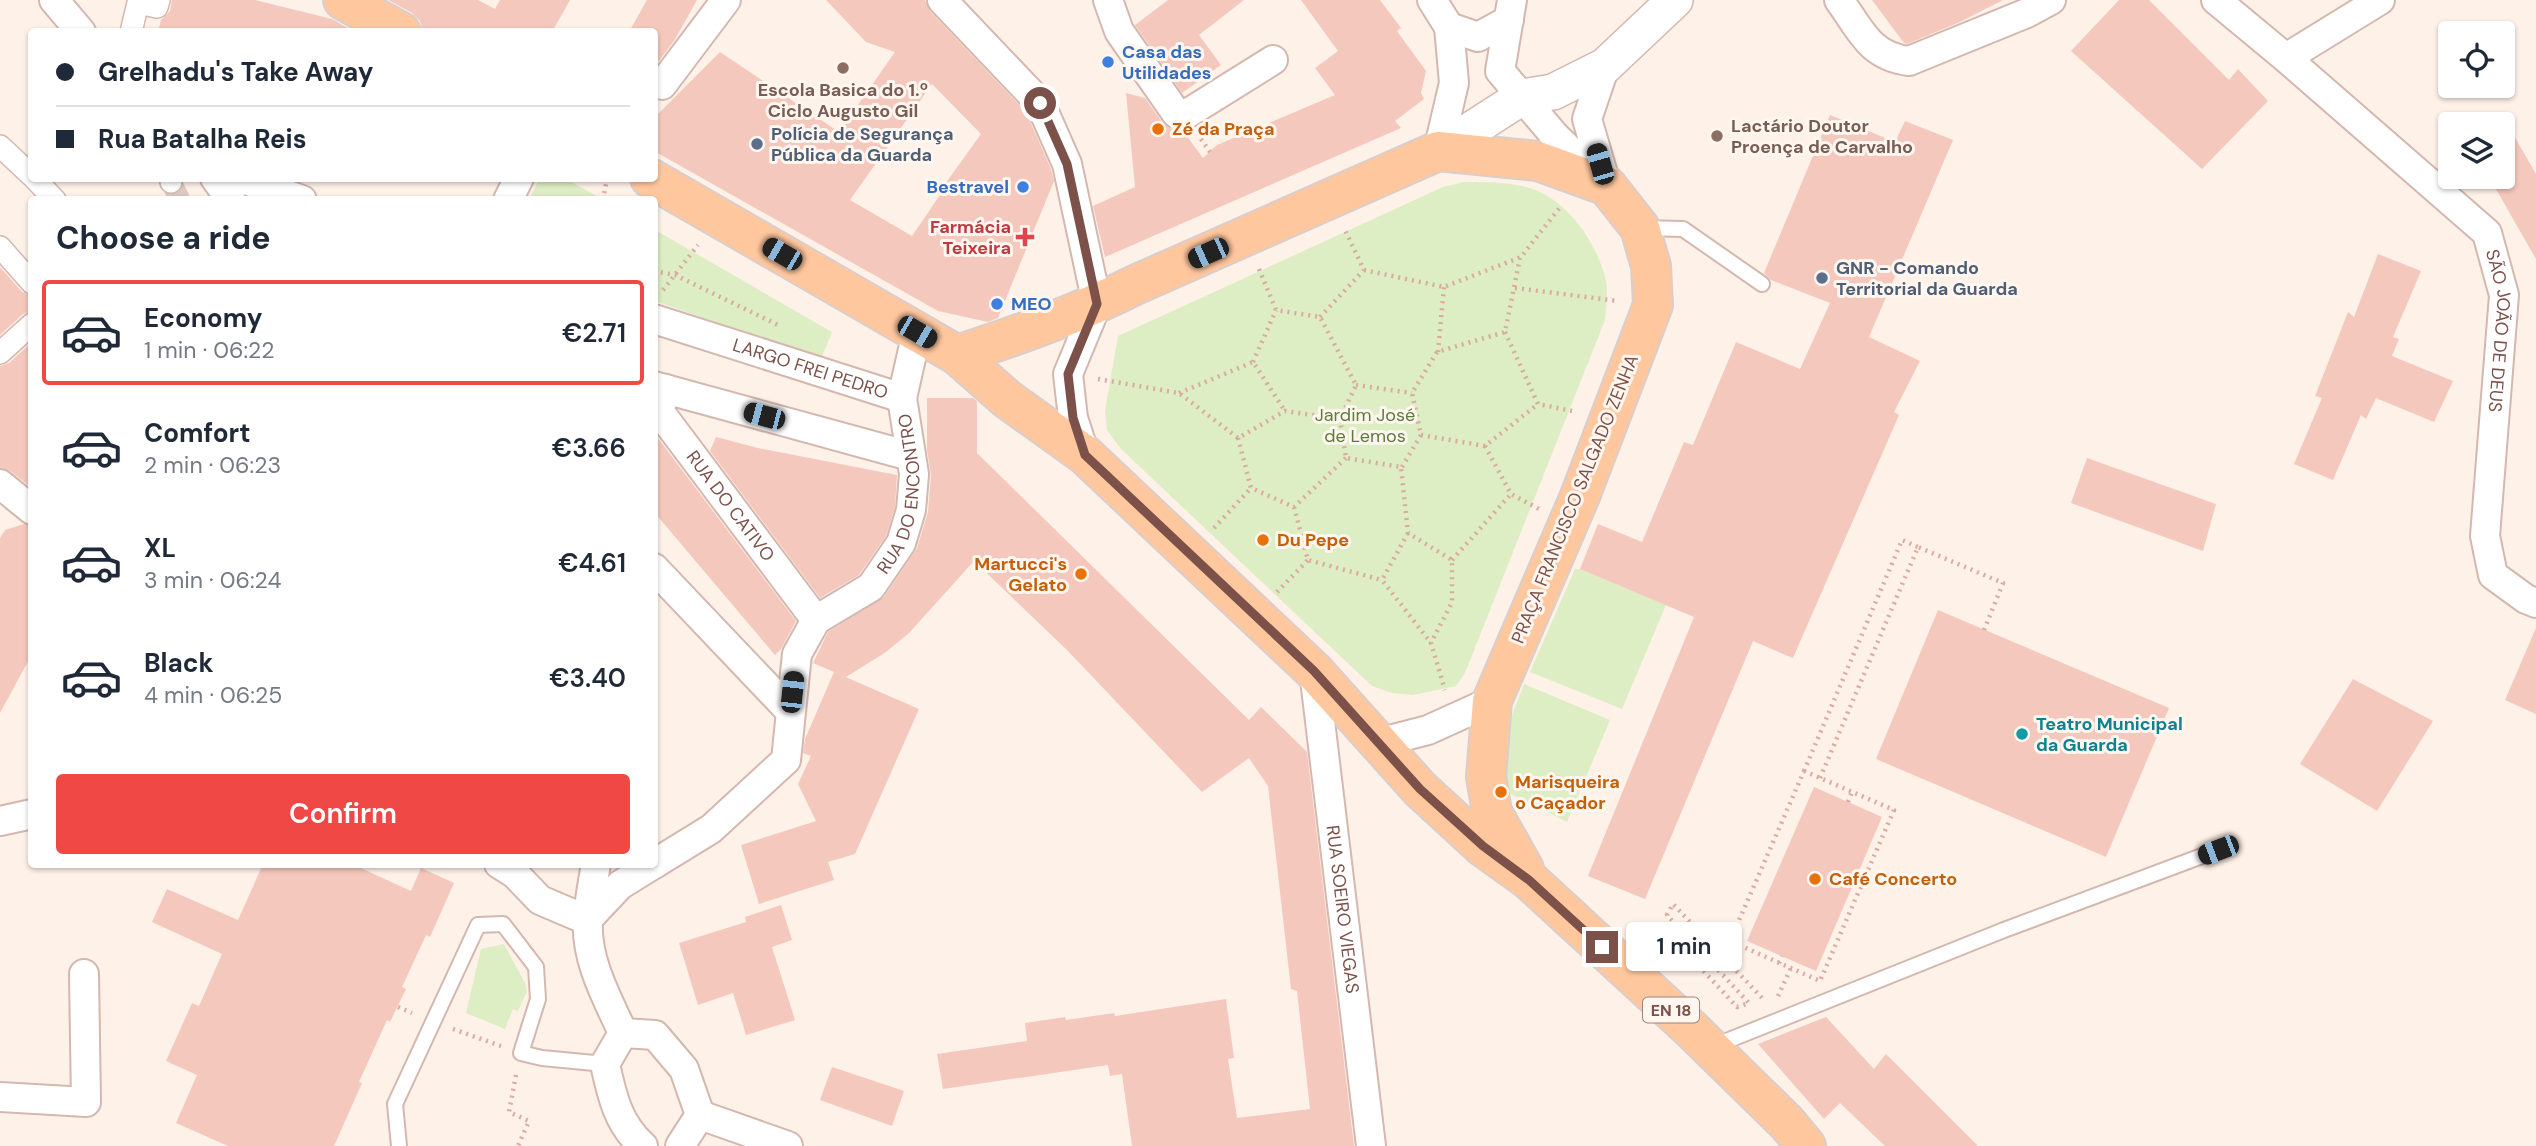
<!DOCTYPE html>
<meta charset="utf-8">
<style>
:root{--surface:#fff;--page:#f6f6f7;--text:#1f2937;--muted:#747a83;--line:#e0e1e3;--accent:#ef4845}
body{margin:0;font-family:"DM Sans",sans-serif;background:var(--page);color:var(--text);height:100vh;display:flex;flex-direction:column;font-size:26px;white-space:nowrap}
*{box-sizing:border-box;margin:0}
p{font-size:23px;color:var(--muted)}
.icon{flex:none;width:38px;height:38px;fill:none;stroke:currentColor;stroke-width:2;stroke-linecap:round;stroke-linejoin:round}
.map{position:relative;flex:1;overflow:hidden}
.drawer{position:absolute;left:28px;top:196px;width:630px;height:672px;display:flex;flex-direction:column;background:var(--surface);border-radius:7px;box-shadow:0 2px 5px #0004}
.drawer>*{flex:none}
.top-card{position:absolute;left:28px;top:28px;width:630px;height:154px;border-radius:7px;box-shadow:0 2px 5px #0004;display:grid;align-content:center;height:154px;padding:0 28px;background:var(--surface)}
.fabs{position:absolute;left:2438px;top:21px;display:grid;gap:14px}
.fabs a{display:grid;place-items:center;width:77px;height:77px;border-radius:7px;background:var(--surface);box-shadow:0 2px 5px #0004;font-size:35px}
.end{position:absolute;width:32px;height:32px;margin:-16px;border:9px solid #7b5149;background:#fff;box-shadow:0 0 0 4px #fff}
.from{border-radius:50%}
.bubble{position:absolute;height:49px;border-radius:7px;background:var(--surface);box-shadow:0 2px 5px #0004;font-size:23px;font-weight:600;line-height:49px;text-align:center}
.car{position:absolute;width:21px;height:42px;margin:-21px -10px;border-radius:9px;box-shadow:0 0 5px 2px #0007;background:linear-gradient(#222 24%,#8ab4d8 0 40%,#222 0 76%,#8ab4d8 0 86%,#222 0)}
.top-card b{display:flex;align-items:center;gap:24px;height:66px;font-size:26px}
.top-card b+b{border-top:2px solid var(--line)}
.top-card i{width:18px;height:18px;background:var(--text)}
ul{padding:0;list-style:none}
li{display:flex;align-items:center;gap:21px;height:105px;margin:0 14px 10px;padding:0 14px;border:4px solid transparent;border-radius:7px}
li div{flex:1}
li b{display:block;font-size:26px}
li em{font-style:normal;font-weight:600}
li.selected{border-color:var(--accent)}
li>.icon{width:63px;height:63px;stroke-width:1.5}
h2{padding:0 28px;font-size:32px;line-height:84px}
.cta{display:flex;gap:14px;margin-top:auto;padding:14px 28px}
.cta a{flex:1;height:80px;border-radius:7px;background:var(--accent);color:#fff;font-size:28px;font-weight:600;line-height:80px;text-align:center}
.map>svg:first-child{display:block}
.green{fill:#ddedc4}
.building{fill:#f5c8bd;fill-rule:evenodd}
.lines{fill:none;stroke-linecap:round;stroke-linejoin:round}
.pedestrian-tunnel{stroke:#ddc9c0;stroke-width:21;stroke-dasharray:21 10;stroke-linecap:butt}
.service-casing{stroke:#d4b8af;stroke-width:18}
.pedestrian-casing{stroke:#d4b8af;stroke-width:24}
.minor-casing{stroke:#d4b8af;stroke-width:32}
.tertiary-casing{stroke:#d4b8af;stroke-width:38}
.primary-casing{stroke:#dacecc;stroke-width:42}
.path{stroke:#dbaaa0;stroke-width:4.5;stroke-dasharray:2 5;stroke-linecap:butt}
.service{stroke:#fff;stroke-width:14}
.pedestrian{stroke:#fff;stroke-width:21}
.minor{stroke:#fff;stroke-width:28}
.tertiary{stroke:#fff;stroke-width:35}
.primary{stroke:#ffc79e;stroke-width:38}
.route{stroke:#7b5149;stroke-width:9}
.shop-dot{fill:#3f7fe0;stroke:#fff6f0;stroke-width:2.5}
.education-dot{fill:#8d6e63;stroke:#fff6f0;stroke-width:2.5}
.food-dot{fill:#e8710a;stroke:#fff6f0;stroke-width:2.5}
.service-dot{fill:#5c6f8a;stroke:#fff6f0;stroke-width:2.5}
.health-dot{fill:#e0444e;stroke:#fff6f0;stroke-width:2.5}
.culture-dot{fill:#0f9aa8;stroke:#fff6f0;stroke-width:2.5}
.labels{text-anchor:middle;stroke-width:6;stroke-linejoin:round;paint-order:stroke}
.shield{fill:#fff6f0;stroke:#a3827b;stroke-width:2}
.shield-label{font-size:16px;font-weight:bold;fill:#7b5149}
.shop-label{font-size:18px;font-weight:bold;fill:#366cbe;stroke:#fff6f0;text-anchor:start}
.education-label{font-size:18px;font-weight:bold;fill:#785e54;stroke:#fff6f0}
.food-label{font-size:18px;font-weight:bold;fill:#c56008;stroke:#fff6f0;text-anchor:start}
.service-label{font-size:18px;font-weight:bold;fill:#4e5e75;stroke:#fff6f0;text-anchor:start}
.health-label{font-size:18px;font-weight:bold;fill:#be3a42;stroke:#fff6f0;text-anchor:end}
.street-label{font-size:18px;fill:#7b5149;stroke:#fff6f0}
.park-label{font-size:18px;fill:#5c7b3d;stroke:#fff6f0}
.culture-label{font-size:18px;font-weight:bold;fill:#0d838f;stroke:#fff6f0;text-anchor:start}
</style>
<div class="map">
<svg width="2536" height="1146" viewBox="0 0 2536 1146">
<rect width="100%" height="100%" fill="#fef1e8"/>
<path class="green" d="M 540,178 L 566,179 L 602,199 L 529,199 Z
M 1464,182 C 1485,182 1509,182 1530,188 C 1567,200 1595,240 1605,277 C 1609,291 1606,306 1605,320 L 1465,673 L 1456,686 L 1413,695 L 1392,693 L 1372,686 L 1120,448 L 1107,430 L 1105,411 L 1118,336 L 1443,187 Z
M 655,230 L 832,332 L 821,359 L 655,301 Z
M 1575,569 L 1580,569 L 1666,605 L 1622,709 L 1530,672 Z
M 1524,684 L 1610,720 L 1567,822 L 1509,793 L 1505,775 L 1509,723 Z
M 504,944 L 525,983 L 527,991 L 518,1011 L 513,1009 L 505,1029 L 466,1013 L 481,949 Z"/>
<path class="building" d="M 172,0 L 255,0 L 332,19 L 355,32 L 158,32 L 161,20 L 170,11 Z
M 388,0 L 478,0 L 495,9 L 500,0 L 570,0 L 552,32 L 423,32 L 420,21 L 412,13 Z
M 647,0 L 697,0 L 674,41 L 654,67 L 654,32 L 629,32 Z
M 826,0 L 925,0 L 930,11 L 1026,112 L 1051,169 L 1054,181 L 998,318 L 988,322 L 938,311 L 654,151 L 654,118 L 720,52 L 839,132 L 895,52 L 866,42 ZM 932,84 L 981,134 L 940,191 L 942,192 L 912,236 L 850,200 Z
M 1168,0 L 1244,0 L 1199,35 L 1221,65 L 1182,93 L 1135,25 Z
M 1301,0 L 1380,0 L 1401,28 L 1397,31 L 1426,71 L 1421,93 L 1424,99 L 1395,121 L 1401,128 L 1105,257 L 1093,206 L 1135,187 L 1126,93 L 1145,98 L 1162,122 L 1172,129 L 1183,131 L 1203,158 L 1217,145 L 1335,95 L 1315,68 L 1338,51 Z
M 1872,0 L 2003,0 L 1960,22 L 1907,44 L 1904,43 Z
M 2119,0 L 2149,0 L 2229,80 L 2238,69 L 2268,101 L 2202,169 L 2071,51 Z
M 1830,115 L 1895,142 L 1905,121 L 1953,140 L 1869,337 L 1920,361 L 1894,412 L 1899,415 L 1793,658 L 1753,641 L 1645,899 L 1588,876 L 1694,617 L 1580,569 L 1598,524 L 1642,542 L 1684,442 L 1693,445 L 1736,342 L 1800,369 L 1830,303 L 1771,280 L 1764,273 Z
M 2502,115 L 2536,174 L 2536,259 L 2489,177 L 2502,177 Z
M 2378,254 L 2421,271 L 2393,337 L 2399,339 L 2392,356 L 2453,381 L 2434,422 L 2376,398 L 2366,419 L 2361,415 L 2333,480 L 2294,464 L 2322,398 L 2315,396 L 2348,312 L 2354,317 Z
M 0,267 L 22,292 L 32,296 L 32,311 L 23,314 L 0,335 Z
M 32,342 L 32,488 L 10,471 L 0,468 L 0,366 L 9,363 Z
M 927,398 L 973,398 L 977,401 L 977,453 L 1249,720 L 1261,707 L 1307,752 L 1354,1146 L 1132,1146 L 1122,1074 L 1110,1076 L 1108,1065 L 943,1089 L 937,1054 L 1027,1041 L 1025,1023 L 1065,1017 L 1066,1020 L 1114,1013 L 1115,1016 L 1226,999 L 1234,1058 L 1228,1059 L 1237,1118 L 1310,1109 L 1297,991 L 1291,989 L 1268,786 L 1249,758 L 1202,792 L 1067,650 L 974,561 L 909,633 L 886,652 L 846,677 L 813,663 L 828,632 L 884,597 L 917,548 L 928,512 L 931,475 L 927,450 Z
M 654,433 L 796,621 L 781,649 L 775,655 L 654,512 Z
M 716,437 L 758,448 L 897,475 L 895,507 L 886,536 L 859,575 L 820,598 L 710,451 Z
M 2087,458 L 2216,504 L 2203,551 L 2071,503 Z
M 24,524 L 32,526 L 32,654 L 0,713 L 0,538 L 5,530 Z
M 1938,610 L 2169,708 L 2106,857 L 1876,759 Z
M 2536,628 L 2536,714 L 2505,700 Z
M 834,672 L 919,709 L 855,854 L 828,862 L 834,880 L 759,904 L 741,845 L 816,821 L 798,784 L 811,756 L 803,753 L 805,739 Z
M 2353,679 L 2433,721 L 2377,811 L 2300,764 Z
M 1814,787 L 1882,817 L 1816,971 L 1747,941 Z
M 263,864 L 352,864 L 411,891 L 421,868 L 454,883 L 430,937 L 426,935 L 402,987 L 406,989 L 390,1022 L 387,1020 L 359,1082 L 362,1083 L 334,1146 L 228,1146 L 176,1123 L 197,1075 L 166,1061 L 192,1003 L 199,1006 L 222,954 L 152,922 L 167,889 L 238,920 Z
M 781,905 L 792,940 L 772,947 L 795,1020 L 746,1035 L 733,993 L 698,1005 L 679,943 L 746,922 L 745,917 Z
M 1826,1017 L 1874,1069 L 1886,1054 L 1978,1146 L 1885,1146 L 1840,1103 L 1824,1119 L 1758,1044 Z
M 832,1067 L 904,1091 L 892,1126 L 820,1100 Z"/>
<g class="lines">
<path class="pedestrian-tunnel" d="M 171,182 L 180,200"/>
<defs>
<path id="service" d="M 1641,228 L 1683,229 L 1762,284
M 1714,1046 L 2004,930 L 2218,850
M 399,1146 L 395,1104 L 478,925 L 503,924 L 536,967 L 538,999 L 521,1053 L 542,1058 L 605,1064"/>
<path id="pedestrian" d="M 131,32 L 138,3 L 157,7 L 159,0
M 0,146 L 32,176
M 34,178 L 55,200
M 171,182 L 171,178
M 0,247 L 32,283
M 0,353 L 32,324"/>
<g id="minor">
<path d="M 54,0 L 81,32"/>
<path d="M 942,0 L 1040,103 L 1067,164 L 1097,304 L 1068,374 L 1073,418 L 1085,455"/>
<path d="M 1108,0 L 1119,31 L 1176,113 L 1185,115 L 1273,60"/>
<path d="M 1432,0 L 1449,27 L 1478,37 L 1509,20"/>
<path d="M 1512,0 L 1500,71 L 1555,136 L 1600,180"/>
<path d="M 1839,0 C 1861,30 1869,56 1909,61 L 2027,13 L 2051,0"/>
<path id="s1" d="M 2216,0 L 2286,58 L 2487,233 L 2504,295 L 2485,536 L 2493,575 L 2526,599 L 2536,603"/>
<path d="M 2286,58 L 2380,0"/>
<path d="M 1605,66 L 1587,119 L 1606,184"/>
<path d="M 662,85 L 726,0"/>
<path d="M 1438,151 L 1454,83 L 1449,27"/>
<path d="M 215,178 L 231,200"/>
<path d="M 240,178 L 302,200"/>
<path d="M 508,200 L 519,178"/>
<path id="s2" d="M 654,319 L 902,398 L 917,332"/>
<path d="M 654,386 L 910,456"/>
<path id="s3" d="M 666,389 L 659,411 L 816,620"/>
<path d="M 0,484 L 32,510"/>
<path d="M 654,568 L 790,711"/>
<path id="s4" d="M 1314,671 L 1371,1146"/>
<path d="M 1378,743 L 1428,730 L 1492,701"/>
<path d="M 0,821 L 32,814"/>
<path d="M 499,864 L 515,874 L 540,900 L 587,920"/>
<path d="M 596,864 C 593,882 589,901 588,919 C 585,959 607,998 623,1033"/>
<path id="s5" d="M 654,864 L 711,829 L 786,760 L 797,654 L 816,620 L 871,587 L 901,543 L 911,510 L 914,474 L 902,398"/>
<path d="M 587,920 L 620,885 L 654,864"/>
<path d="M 623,1033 L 655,1035 L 684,1069 L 700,1115 L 680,1146"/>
<path d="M 623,1033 L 605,1064 C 612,1096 618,1124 643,1146"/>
<path d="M 0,1097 L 86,1102 L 84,974"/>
<path d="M 700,1115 L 788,1146"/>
</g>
<path id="tertiary" d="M 1438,151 L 1522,97 L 1553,92 L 1605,66 L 1675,0"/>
<path id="primary" d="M 343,0 L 401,32
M 650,178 L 957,355 L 1007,399 L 1085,455 L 1314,671 L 1420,789 L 1483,847 L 1529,880 L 1691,1029 L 1787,1123 L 1806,1146
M 957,355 C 1018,335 1078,314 1135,285 L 1438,151 L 1538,161 L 1607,186 L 1640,228 L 1651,266 L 1653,305 L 1580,496 L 1492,701 L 1486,777 L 1492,812 L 1524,869"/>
</defs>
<use href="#service" class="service-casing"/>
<use href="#pedestrian" class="pedestrian-casing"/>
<use href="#minor" class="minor-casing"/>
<use href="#tertiary" class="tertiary-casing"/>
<use href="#primary" class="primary-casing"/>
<path class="path" d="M 1201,139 L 1210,152
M 603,200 L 607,178
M 1259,269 L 1276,310 L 1320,317 L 1356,385 L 1340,419 L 1346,458 L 1401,467 L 1408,533 L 1452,560 L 1452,602 L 1431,643 L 1445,690
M 1364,270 L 1444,287 L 1521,257 L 1561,206
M 654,271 L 675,275 L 778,325
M 1515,288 L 1618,301
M 663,290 L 698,245
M 1320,317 L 1364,270 L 1344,228
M 1505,332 L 1538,404 L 1577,412
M 1438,352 L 1444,287
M 1253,362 L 1276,310
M 1098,379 L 1179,393 L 1238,438 L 1285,411 L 1340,419
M 1356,385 L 1412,393
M 1179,393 L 1253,362 L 1285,411
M 1421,435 L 1485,446 L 1538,404
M 1238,438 L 1251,488 L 1294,507 L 1346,458
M 1485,446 L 1511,494 L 1539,509
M 1402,467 L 1421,435 L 1412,393 L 1437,352 L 1505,332 L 1520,258
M 1294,507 L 1308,560 L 1382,580
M 1214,528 L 1251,488
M 1408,533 L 1382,580 L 1431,643
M 1452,560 L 1511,494
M 1277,592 L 1308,560
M 1804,771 L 1894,810 L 1820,981 L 1730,941 Z
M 1804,771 L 1902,540 L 1918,547
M 1820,778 L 1918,547 L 2003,583 L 1984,630
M 1848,802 L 1852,792
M 1651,944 L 1661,925 L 1737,1007 L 1749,1003 L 1667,915 L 1673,904 L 1765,1001
M 1779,963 L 1782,956
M 1778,996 L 1791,968
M 398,1007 L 412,1013
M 453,1029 L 501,1046
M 516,1075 L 509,1112 L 529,1121 L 518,1146"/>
<use href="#service" class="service"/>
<use href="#pedestrian" class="pedestrian"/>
<use href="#minor" class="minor"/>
<use href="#tertiary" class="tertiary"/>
<use href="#primary" class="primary"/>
</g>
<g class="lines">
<path class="route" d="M 1040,103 L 1067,164 L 1097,304 L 1068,374 L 1073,418 L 1085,455 L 1314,671 L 1420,789 L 1483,846 L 1529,880 L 1602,947"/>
</g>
<g class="shop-dot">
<circle cx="1108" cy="62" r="7"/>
<circle cx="1023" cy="187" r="7"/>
<circle cx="997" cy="304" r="7"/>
</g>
<g class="education-dot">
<circle cx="843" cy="68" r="7"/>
<circle cx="1717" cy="136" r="7"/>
</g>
<g class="food-dot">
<circle cx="1158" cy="129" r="7"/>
<circle cx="1263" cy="540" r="7"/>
<circle cx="1081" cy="574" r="7"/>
<circle cx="1501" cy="792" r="7"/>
<circle cx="1815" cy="879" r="7"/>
</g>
<g class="service-dot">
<circle cx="757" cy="144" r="7"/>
<circle cx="1822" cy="278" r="7"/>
</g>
<path class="health-dot" d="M1021.5 226.5h7v7h7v7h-7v7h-7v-7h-7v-7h7z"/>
<circle class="culture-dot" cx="2022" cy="734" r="7"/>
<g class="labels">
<rect class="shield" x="1643" y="997.5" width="56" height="25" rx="5"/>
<g class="shield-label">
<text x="1671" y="1016">EN 18</text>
</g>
<g class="shop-label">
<text x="1122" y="58">Casa das<tspan x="1122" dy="21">Utilidades</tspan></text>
<text x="1009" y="193" text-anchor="end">Bestravel</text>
<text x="1011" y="310">MEO</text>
</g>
<g class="education-label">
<text x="843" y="96">Escola Basica do 1.º<tspan x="843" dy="21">Ciclo Augusto Gil</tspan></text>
<text x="1731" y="132" text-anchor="start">Lactário Doutor<tspan x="1731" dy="21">Proença de Carvalho</tspan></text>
</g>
<g class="food-label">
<text x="1172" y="135">Zé da Praça</text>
<text x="1277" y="546">Du Pepe</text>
<text x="1067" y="570" text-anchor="end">Martucci's<tspan x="1067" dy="21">Gelato</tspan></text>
<text x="1515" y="788">Marisqueira<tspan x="1515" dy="21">o Caçador</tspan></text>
<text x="1829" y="885">Café Concerto</text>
</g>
<g class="service-label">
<text x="771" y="140">Polícia de Segurança<tspan x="771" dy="21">Pública da Guarda</tspan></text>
<text x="1836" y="274">GNR - Comando<tspan x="1836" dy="21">Territorial da Guarda</tspan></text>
</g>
<g class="health-label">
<text x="1011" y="233">Farmácia<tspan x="1011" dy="21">Teixeira</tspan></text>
</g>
<g class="street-label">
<text dy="6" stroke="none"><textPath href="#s1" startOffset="457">SÃO JOÃO DE DEUS</textPath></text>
<text dy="6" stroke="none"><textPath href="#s2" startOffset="164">LARGO FREI PEDRO</textPath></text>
<text dy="6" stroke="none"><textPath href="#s5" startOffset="480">RUA DO ENCONTRO</textPath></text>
<text transform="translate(1575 499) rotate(-68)" y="6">PRAÇA FRANCISCO SALGADO ZENHA</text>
<text dy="6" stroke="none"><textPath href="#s3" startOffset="142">RUA DO CATIVO</textPath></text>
<text dy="6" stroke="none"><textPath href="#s4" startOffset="240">RUA SOEIRO VIEGAS</textPath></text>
</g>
<g class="park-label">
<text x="1365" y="421">Jardim José<tspan x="1365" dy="21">de Lemos</tspan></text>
</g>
<g class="culture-label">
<text x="2036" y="730">Teatro Municipal<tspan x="2036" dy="21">da Guarda</tspan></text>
</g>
</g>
</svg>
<div class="fabs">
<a><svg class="icon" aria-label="locate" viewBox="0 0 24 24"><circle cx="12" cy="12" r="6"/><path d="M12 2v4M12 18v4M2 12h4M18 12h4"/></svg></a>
<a><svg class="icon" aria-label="layers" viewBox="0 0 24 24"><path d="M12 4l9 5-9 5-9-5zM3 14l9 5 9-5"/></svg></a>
</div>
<i class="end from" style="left:1040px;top:103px"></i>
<i class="end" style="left:1602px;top:947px"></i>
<div class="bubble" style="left:1626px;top:922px;width:116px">1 min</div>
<i class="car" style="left:1600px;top:164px;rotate:344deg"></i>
<i class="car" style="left:1208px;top:253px;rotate:246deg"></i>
<i class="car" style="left:782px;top:254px;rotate:300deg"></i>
<i class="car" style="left:917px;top:332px;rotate:120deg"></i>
<i class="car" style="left:764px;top:416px;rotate:285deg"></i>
<i class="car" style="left:792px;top:692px;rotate:6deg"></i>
<i class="car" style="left:2218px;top:850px;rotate:249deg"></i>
<div class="top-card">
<b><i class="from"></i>Grelhadu's Take Away</b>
<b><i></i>Rua Batalha Reis</b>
</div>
<section class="drawer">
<h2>Choose a ride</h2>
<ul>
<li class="selected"><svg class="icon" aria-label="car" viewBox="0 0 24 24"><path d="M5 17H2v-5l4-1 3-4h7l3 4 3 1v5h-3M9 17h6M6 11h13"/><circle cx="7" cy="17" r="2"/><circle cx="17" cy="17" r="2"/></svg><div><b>Economy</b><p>1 min · 06:22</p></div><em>€2.71</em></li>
<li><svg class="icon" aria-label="car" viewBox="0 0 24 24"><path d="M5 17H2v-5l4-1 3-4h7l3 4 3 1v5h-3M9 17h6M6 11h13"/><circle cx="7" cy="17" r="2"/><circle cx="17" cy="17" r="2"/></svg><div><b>Comfort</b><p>2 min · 06:23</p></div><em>€3.66</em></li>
<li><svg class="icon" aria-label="car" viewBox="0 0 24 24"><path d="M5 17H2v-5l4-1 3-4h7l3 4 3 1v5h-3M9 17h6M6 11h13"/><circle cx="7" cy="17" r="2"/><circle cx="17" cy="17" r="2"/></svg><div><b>XL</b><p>3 min · 06:24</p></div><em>€4.61</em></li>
<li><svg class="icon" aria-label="car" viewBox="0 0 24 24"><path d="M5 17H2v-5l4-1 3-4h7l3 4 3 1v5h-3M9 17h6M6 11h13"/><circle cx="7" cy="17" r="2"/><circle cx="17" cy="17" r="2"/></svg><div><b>Black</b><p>4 min · 06:25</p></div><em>€3.40</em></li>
</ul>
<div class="cta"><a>Confirm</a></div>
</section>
</div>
